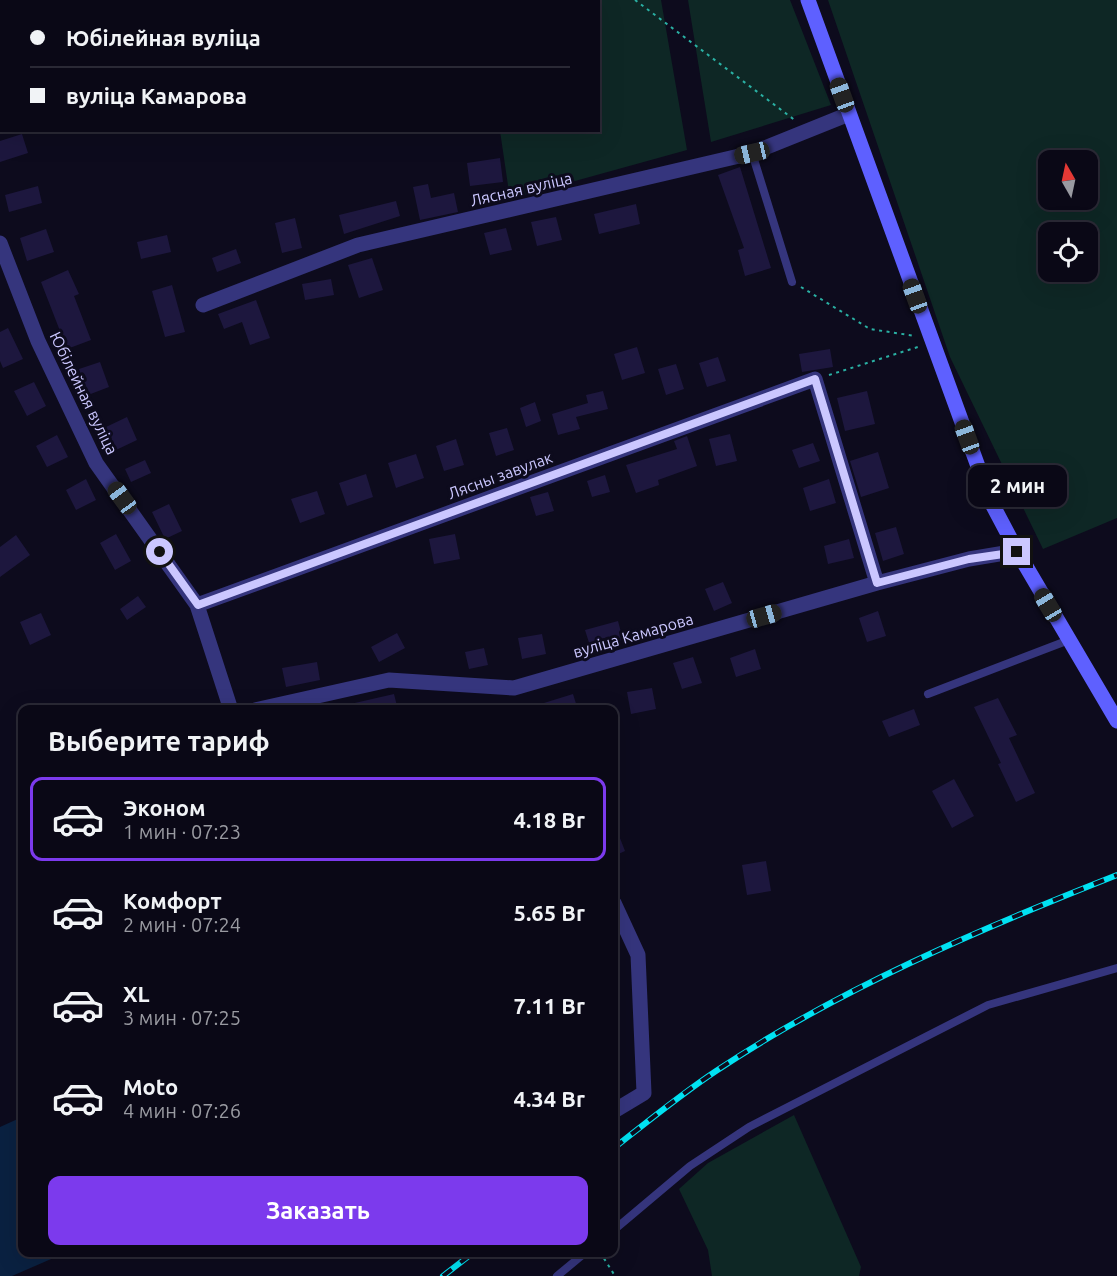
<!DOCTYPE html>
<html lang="ru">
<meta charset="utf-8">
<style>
:root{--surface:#0a0816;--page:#13111f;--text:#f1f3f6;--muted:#999aa1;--line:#2a2935;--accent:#7c3aed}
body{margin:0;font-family:Ubuntu,sans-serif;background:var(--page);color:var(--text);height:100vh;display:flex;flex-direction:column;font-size:22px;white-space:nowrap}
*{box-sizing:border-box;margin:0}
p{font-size:20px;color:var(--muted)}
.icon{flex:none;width:33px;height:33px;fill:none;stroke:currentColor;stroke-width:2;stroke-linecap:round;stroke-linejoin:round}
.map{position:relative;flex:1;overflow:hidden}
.side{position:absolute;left:18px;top:705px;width:600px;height:552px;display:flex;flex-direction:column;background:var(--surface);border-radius:12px;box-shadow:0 6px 24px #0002,0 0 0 2px var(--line)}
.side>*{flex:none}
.top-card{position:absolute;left:0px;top:0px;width:600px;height:132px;box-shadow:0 6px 24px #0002,0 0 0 2px var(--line);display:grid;align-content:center;height:132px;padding:0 30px;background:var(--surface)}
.needle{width:39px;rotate:351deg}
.controls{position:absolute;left:1038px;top:150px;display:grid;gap:12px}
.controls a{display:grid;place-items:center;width:60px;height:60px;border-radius:12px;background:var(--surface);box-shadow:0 6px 24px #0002,0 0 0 2px var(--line);font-size:30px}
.end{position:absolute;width:27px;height:27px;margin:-14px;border:8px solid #cbc7ff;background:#111;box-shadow:0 0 0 3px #111}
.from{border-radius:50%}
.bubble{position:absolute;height:42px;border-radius:12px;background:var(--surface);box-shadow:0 6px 24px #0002,0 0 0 2px var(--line);font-size:20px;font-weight:600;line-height:42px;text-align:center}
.car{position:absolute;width:18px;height:36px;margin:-18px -9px;border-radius:8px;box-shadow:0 0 4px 2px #0007;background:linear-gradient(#222 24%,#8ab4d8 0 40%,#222 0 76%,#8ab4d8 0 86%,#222 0)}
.top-card b{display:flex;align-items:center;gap:21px;height:57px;font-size:22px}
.top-card b+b{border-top:2px solid var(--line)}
.top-card i{width:15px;height:15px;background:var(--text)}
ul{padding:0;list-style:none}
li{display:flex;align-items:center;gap:18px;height:84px;margin:0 12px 9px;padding:0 18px;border:3px solid transparent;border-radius:12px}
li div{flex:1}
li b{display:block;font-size:22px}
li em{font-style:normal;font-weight:600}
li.current{border-color:var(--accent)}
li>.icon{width:54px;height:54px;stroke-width:1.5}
h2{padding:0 30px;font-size:27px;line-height:72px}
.cta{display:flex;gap:12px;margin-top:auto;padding:12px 30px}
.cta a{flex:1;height:69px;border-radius:12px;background:var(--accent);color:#fff;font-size:24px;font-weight:600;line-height:69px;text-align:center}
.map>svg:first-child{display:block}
.green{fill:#0e2725;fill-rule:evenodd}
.water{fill:#0a2141}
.building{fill:#1d173e}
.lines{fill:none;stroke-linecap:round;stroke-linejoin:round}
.path{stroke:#2ab0a3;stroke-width:2;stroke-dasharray:3 4.5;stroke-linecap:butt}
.lane{stroke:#35357d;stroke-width:8}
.street{stroke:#35357d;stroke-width:15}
.secondary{stroke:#5e60ff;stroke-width:15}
.rail-casing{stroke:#00e2f2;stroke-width:6}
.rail{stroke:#0d0b1d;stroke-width:4;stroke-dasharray:11;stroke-linecap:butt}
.route{stroke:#cbc7ff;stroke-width:8}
.labels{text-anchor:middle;stroke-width:6;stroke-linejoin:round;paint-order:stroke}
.street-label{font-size:16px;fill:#cbc7ff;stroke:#0d0b1d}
</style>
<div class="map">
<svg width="1117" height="1276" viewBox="0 0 1117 1276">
<rect width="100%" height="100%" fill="#0d0b1d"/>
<path class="green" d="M 522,0 L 661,0 L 687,150 L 510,199 L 500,131 L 598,130 L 598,2 Z
M 688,0 L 790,0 L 831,105 L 711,142 Z
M 828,0 L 1117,0 L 1117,518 L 1043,549 L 950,357 ZM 1088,160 L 1088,200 L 1048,200 L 1048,160 ZM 1048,232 L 1088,232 L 1088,272 L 1048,272 Z
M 794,1115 L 861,1267 L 859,1276 L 712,1276 L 708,1250 L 679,1189 L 708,1163 Z"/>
<path class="water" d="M 22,1117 L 22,1252 L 65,1253 L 12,1276 L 0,1276 L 0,1127 Z"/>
<path class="building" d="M 22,134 L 28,153 L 0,162 L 0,141 Z
M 500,158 L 503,182 L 470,186 L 467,163 Z
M 740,167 L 771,268 L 745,276 L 738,250 L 744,248 L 718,175 Z
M 428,184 L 431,198 L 454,193 L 458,212 L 420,220 L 413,187 Z
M 38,186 L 42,203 L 9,212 L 5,195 Z
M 396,201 L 400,216 L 344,234 L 339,215 Z
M 636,204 L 640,224 L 599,234 L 594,214 Z
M 556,217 L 562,240 L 537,246 L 531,222 Z
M 295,218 L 302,248 L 282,253 L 275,223 Z
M 506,228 L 512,250 L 490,255 L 484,233 Z
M 46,229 L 54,252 L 27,261 L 20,238 Z
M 167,235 L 171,252 L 141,259 L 137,242 Z
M 236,249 L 241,263 L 217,272 L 212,258 Z
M 372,258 L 383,290 L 359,298 L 348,265 Z
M 68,270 L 79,294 L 74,296 L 91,340 L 67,349 L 41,282 Z
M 331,279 L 334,295 L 305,300 L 302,284 Z
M 172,285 L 185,332 L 165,337 L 152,291 Z
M 256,300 L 270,338 L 250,345 L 242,322 L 224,329 L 218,314 Z
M 8,328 L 23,359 L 3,368 L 0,361 L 0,332 Z
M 637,347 L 645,373 L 622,380 L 614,354 Z
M 830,349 L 833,367 L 802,372 L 799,354 Z
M 718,357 L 726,381 L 707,387 L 699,363 Z
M 100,362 L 109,387 L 88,395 L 79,369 Z
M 676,364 L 684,389 L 666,395 L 658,369 Z
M 34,382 L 46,406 L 27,416 L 14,391 Z
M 603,391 L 608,409 L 576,417 L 580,429 L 558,435 L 552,414 L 588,403 L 586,395 Z
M 867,391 L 875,424 L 845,431 L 837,398 Z
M 535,402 L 541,421 L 526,427 L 520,408 Z
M 127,417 L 137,440 L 116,450 L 106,427 Z
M 507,428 L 514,450 L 496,456 L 489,433 Z
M 730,434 L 737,461 L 716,466 L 709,439 Z
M 57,435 L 68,457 L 47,467 L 36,446 Z
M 687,436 L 697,466 L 658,480 L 659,485 L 636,493 L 626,465 L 677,449 L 674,441 Z
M 456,439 L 464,465 L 444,471 L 436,446 Z
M 813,443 L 820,461 L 799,468 L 792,450 Z
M 878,452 L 889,488 L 861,497 L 850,461 Z
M 416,454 L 424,478 L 396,488 L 388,463 Z
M 145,460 L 151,473 L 131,482 L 125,469 Z
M 366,474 L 373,497 L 347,506 L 339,483 Z
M 605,475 L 610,492 L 592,497 L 587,481 Z
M 86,479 L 96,500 L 76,510 L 66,490 Z
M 829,479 L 836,503 L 810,511 L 803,488 Z
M 317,491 L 325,514 L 300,523 L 291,499 Z
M 548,492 L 554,511 L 536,516 L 530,497 Z
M 169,504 L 182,531 L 165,539 L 152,512 Z
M 896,527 L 904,554 L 883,561 L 875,533 Z
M 116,534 L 131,561 L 115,570 L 100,543 Z
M 455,534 L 460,559 L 434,564 L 429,539 Z
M 16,535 L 30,555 L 0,577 L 0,547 Z
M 849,539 L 854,558 L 828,564 L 824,546 Z
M 723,582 L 732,603 L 714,611 L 705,589 Z
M 138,596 L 146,607 L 127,620 L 120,609 Z
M 878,611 L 886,636 L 867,642 L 859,618 Z
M 41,613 L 51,635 L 30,645 L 20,622 Z
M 618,621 L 623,640 L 591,649 L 585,630 Z
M 397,633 L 405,648 L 379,662 L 371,647 Z
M 542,634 L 546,654 L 522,659 L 518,638 Z
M 484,648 L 488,665 L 469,669 L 465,652 Z
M 755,649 L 761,669 L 736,677 L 730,658 Z
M 693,657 L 702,683 L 682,689 L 673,663 Z
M 317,662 L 320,680 L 286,687 L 282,668 Z
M 652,688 L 656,709 L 631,714 L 627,692 Z
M 394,694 L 398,710 L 347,710 L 346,705 Z
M 573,694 L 578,710 L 531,710 L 531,707 Z
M 998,698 L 1017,735 L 1009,738 L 1035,793 L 1016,802 L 998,764 L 1001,763 L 974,707 Z
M 914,709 L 920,725 L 889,737 L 882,721 Z
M 954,779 L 974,816 L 952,828 L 932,791 Z
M 614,823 L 625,851 L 614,856 Z
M 766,861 L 771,891 L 747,895 L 742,865 Z"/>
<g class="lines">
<path class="path" d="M 635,0 L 796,121
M 801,287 L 870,329 L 915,336
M 829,375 L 921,346
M 600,1252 L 615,1276"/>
<path class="lane" d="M 752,153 L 792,282
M 928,694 L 1069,640
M 614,1230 L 690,1166 L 749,1127 L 988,1005 L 1117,968
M 557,1276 L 586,1252"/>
<path class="street" d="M 0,243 L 38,341 L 96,463 L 197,605 L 231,710
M 203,305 L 358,245 L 752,153 L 849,114
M 197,605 L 815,379 L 877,583
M 255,710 L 389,680 L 514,688 L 877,583 L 969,559 L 1017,551
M 614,903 L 638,955 L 644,1093 L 614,1111"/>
<path class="secondary" d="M 808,0 L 991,502 L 1017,551 L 1117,721"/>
<defs>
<path id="rail" d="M 614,1148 C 647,1122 680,1095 716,1071 C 839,989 980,929 1117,875
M 443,1276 L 474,1252"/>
</defs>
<use href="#rail" class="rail-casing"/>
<use href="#rail" class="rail"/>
</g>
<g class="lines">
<path class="route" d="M 160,552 L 198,605 L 815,379 L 877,583 L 969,559 L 1017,552"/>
</g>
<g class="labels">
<g class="street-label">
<text transform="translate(521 189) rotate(-13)" y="6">Лясная вуліца</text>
<text transform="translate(84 393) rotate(64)" y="6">Юбілейная вуліца</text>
<text transform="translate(500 475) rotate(-20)" y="6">Лясны завулак</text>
<text transform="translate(633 635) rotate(-16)" y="6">вуліца Камарова</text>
</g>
</g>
</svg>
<div class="controls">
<a><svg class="needle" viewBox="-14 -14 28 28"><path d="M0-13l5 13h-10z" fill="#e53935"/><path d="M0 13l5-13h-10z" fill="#999aa1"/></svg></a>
<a><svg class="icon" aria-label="locate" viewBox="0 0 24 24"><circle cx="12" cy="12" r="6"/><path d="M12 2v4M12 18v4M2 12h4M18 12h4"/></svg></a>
</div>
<i class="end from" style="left:160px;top:552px"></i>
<i class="end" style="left:1017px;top:552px"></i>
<div class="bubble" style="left:968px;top:465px;width:99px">2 мин</div>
<i class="car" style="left:842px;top:95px;rotate:340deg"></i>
<i class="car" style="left:752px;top:153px;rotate:257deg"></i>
<i class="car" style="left:915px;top:296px;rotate:340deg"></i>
<i class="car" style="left:967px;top:437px;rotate:340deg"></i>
<i class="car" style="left:122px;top:498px;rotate:324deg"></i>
<i class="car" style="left:1048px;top:605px;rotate:329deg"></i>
<i class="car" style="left:764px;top:616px;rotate:74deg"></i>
<div class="top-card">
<b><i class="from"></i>Юбілейная вуліца</b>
<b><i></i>вуліца Камарова</b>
</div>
<section class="side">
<h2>Выберите тариф</h2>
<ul>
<li class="current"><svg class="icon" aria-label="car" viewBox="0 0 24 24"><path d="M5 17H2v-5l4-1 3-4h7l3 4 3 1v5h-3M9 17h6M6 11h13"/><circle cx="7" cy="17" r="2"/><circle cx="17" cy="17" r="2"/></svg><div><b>Эконом</b><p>1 мин · 07:23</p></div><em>4.18 Br</em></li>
<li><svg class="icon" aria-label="car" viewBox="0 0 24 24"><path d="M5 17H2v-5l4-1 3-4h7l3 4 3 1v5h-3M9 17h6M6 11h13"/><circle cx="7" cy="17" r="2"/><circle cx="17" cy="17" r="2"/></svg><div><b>Комфорт</b><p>2 мин · 07:24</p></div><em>5.65 Br</em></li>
<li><svg class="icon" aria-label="car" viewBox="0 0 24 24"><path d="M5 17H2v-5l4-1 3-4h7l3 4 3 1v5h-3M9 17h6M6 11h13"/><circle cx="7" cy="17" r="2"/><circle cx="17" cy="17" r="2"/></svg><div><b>XL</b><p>3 мин · 07:25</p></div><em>7.11 Br</em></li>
<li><svg class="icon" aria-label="car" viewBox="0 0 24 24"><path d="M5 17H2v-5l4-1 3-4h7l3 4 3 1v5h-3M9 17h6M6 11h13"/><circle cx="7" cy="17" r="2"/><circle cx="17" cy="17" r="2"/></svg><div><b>Moto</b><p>4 мин · 07:26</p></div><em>4.34 Br</em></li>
</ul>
<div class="cta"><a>Заказать</a></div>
</section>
</div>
